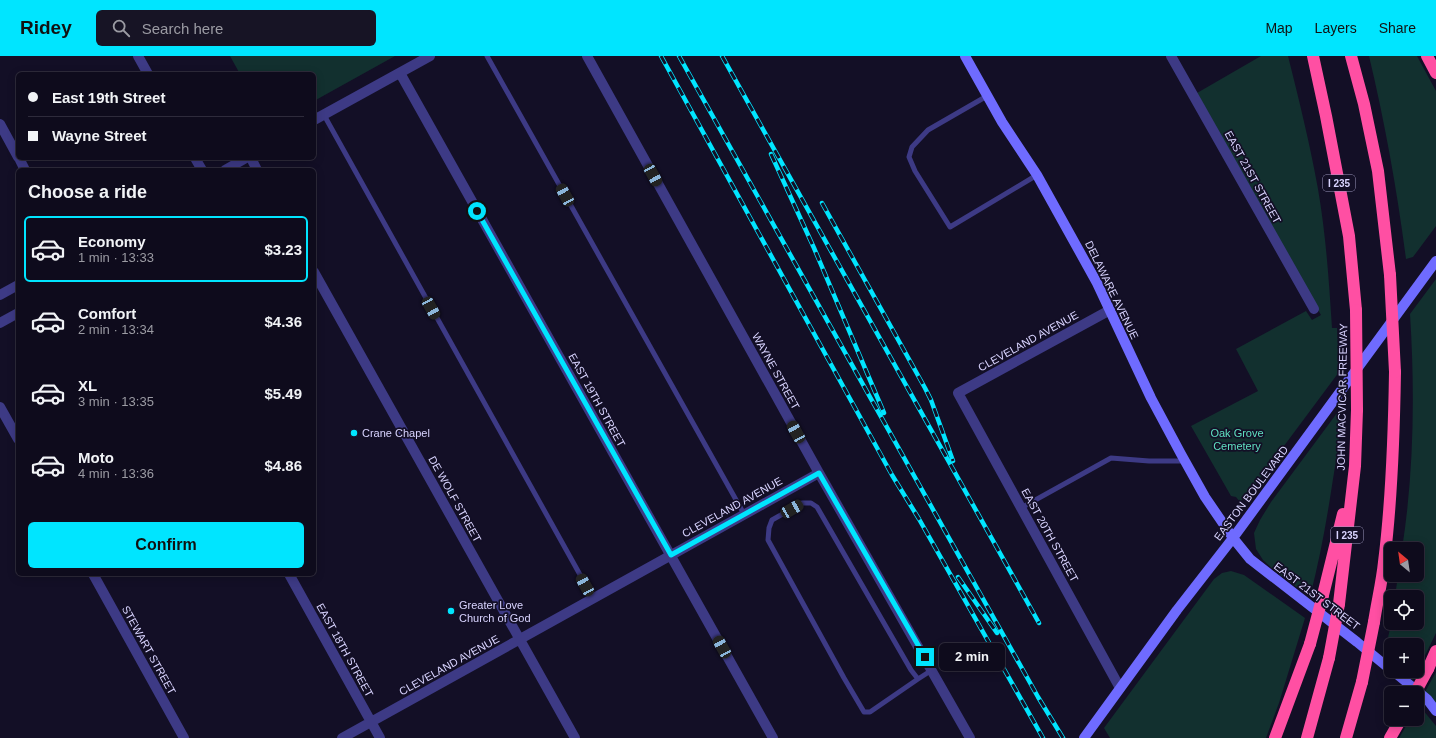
<!DOCTYPE html>
<meta charset="utf-8">
<style>
:root{--surface:#0e0b1c;--page:#171425;--text:#f1f3f6;--muted:#9b9ba3;--line:#2e2b3b;--accent:#00e5ff}
body{margin:0;font-family:Arial,sans-serif;background:var(--page);color:var(--text);height:100vh;display:flex;flex-direction:column;font-size:15px;white-space:nowrap}
*{box-sizing:border-box;margin:0}
p{font-size:13px;color:var(--muted)}
.icon{flex:none;width:22px;height:22px;fill:none;stroke:currentColor;stroke-width:2;stroke-linecap:round;stroke-linejoin:round}
.map{position:relative;flex:1;overflow:hidden}
.sheet{position:absolute;left:16px;top:112px;width:300px;height:408px;display:flex;flex-direction:column;background:var(--surface);border-radius:6px;box-shadow:0 2px 10px #0003,0 0 0 1px var(--line)}
.sheet>*{flex:none}
.banner{position:absolute;left:16px;top:16px;width:300px;height:88px;border-radius:6px;box-shadow:0 2px 10px #0003,0 0 0 1px var(--line);display:grid;align-content:center;height:88px;padding:0 12px;background:var(--surface)}
.needle{width:26px;rotate:331deg}
.fabs{position:absolute;left:1384px;top:486px;display:grid;gap:8px}
.fabs a{display:grid;place-items:center;width:40px;height:40px;border-radius:6px;background:var(--surface);box-shadow:0 2px 10px #0003,0 0 0 1px var(--line);font-size:20px}
.end{position:absolute;width:18px;height:18px;margin:-9px;border:5px solid #00e5ff;background:#111;box-shadow:0 0 0 2px #111}
.from{border-radius:50%}
.bubble{position:absolute;height:28px;border-radius:6px;background:var(--surface);box-shadow:0 2px 10px #0003,0 0 0 1px var(--line);font-size:13px;font-weight:600;line-height:28px;text-align:center}
.car{position:absolute;width:12px;height:24px;margin:-12px -6px;border-radius:5px;box-shadow:0 0 3px 1px #0007;background:linear-gradient(#222 24%,#8ab4d8 0 40%,#222 0 76%,#8ab4d8 0 86%,#222 0)}
.banner b{display:flex;align-items:center;gap:14px;height:38px;font-size:15px}
.banner b+b{border-top:1px solid var(--line)}
.banner i{width:10px;height:10px;background:var(--text)}
ul{padding:0;list-style:none}
li{display:flex;align-items:center;gap:12px;height:66px;margin:0 8px 6px;padding:0 4px;border:2px solid transparent;border-radius:6px}
li div{flex:1}
li b{display:block;font-size:15px}
li em{font-style:normal;font-weight:600}
li.current{border-color:var(--accent)}
li>.icon{width:36px;height:36px;stroke-width:1.5}
h2{padding:0 12px;font-size:18px;line-height:48px}
.primary-button{display:flex;gap:8px;margin-top:auto;padding:8px 12px}
.primary-button a{flex:1;height:46px;border-radius:6px;background:var(--accent);color:#111;font-size:16px;font-weight:600;line-height:46px;text-align:center}
header{display:flex;align-items:center;gap:24px;box-sizing:border-box;height:56px;padding:0 20px;background:var(--accent);color:#111}
header strong{font-size:19px}
nav{display:flex;gap:22px;margin-inline-start:auto;font-size:14px}
.search{width:280px;height:36px;background:var(--page);display:flex;align-items:center;gap:10px;box-sizing:border-box;padding:0 14px;border-radius:6px;color:var(--muted);font-size:15px}
.map>svg:first-child{display:block}
.green{fill:#12302f}
.lines{fill:none;stroke-linecap:round;stroke-linejoin:round}
.service{stroke:#3d3a85;stroke-width:5}
.minor{stroke:#3d3a85;stroke-width:10}
.secondary{stroke:#6f6bff;stroke-width:10}
.motorway{stroke:#ff4fa3;stroke-width:12}
.rail-casing{stroke:#00e5ff;stroke-width:4.5}
.rail{stroke:#130f26;stroke-width:3;stroke-dasharray:9;stroke-linecap:butt}
.motorway-bridge{stroke:#ff4fa3;stroke-width:12}
.route{stroke:#00e5ff;stroke-width:5}
.poi-dot{fill:#00e5ff;stroke:#130f26;stroke-width:1.5}
.labels{text-anchor:middle;stroke-width:3.5;stroke-linejoin:round;paint-order:stroke}
.shield{fill:#130f26;stroke:#9e99be;stroke-width:1}
.shield-label{font-size:10px;font-weight:bold;fill:#d9d4ff}
.street-label{font-size:11px;fill:#d9d4ff;stroke:#130f26}
.poi-label{font-size:11px;fill:#d9d4ff;stroke:#130f26;text-anchor:start}
.park-label{font-size:11px;fill:#5fe0c0;stroke:#130f26}
</style>
<header>
<strong>Ridey</strong>
<div class="search"><svg class="icon" aria-label="search" viewBox="0 0 24 24"><circle cx="10" cy="10" r="6"/><path d="M15 15l6 6"/></svg>Search here</div>
<nav><a>Map</a><a>Layers</a><a>Share</a></nav>
</header>
<div class="map">
<svg width="1436" height="682" viewBox="0 0 1436 682">
<rect width="100%" height="100%" fill="#130f26"/>
<path class="green" d="M 230,0 L 395,0 L 314,45 L 314,18 L 240,18 Z
M 1261,0 L 1288,0 C 1299,44 1310,88 1318,133 C 1326,179 1329,226 1332,272 L 1337,272 L 1339,316 L 1252,433 L 1240,446 L 1236,441 L 1231,440 L 1191,370 L 1258,335 L 1236,293 L 1306,255 L 1312,264 L 1321,259 L 1197,37 Z
M 1369,0 L 1417,0 L 1436,35 L 1436,170 L 1413,201 L 1406,203 C 1397,134 1385,67 1369,0 Z
M 1436,223 L 1436,577 L 1413,624 L 1401,615 L 1417,615 L 1417,589 L 1391,589 L 1391,607 L 1384,602 L 1391,567 L 1417,567 L 1417,541 L 1395,541 L 1398,519 L 1417,519 L 1417,493 L 1402,493 C 1414,417 1415,336 1410,258 Z
M 1340,353 C 1341,377 1337,400 1333,423 C 1327,463 1320,502 1310,541 L 1276,516 L 1263,504 L 1256,493 L 1254,477 L 1260,464 L 1271,446 Z
M 1231,515 L 1244,519 L 1305,562 L 1279,647 L 1266,682 L 1110,682 L 1104,672 L 1214,523 L 1222,517 Z
M 1436,616 L 1436,648 L 1425,636 Z
M 1418,648 L 1436,670 L 1436,682 L 1399,682 L 1410,663 L 1417,663 Z"/>
<g class="lines">
<path class="service" d="M 487,0 L 744,458
M 987,40 L 928,74 L 912,91 L 909,101 L 915,115 L 950,171 L 1037,119
M 324,59 L 593,542
M 1021,452 L 1111,402 L 1149,405 L 1185,405
M 918,623 L 870,656 L 864,656 L 844,622 L 768,484 L 769,472 L 772,464 L 802,447 L 811,447 L 817,451 L 911,614 L 918,623 L 932,614"/>
<path class="minor" d="M 138,0 L 148,18
M 587,0 L 819,417 L 970,682
M 1171,0 L 1314,253
M 400,17 L 773,682
M 314,64 L 430,0
M 0,68 L 18,101
M 19,102 L 25,114
M 195,102 L 202,114
M 251,102 L 257,114
M 225,114 L 246,102
M 314,216 L 575,682
M 0,239 L 18,229
M 1110,254 L 958,337 L 1120,632
M 0,267 L 18,257
M 0,351 L 18,383
M 93,518 L 184,682
M 289,518 L 380,682
M 342,682 L 819,417"/>
<path class="secondary" d="M 965,0 L 1002,66 L 1037,119 L 1097,227 L 1151,342 L 1181,398 L 1205,441 L 1233,482 L 1250,503 L 1357,586 L 1391,614
M 1393,615 L 1427,643 L 1436,655
M 1084,682 L 1177,554 L 1233,482 L 1436,205"/>
<path class="motorway" d="M 1313,0 L 1326,60 L 1349,180 L 1356,254
M 1351,0 L 1364,48 L 1378,115 L 1390,219
M 1427,0 L 1436,17
M 1323,539 L 1343,458
M 1339,548 L 1355,410 L 1357,354
M 1374,566 C 1377,546 1382,526 1384,506 C 1392,443 1394,379 1395,316
M 1428,613 L 1436,595
M 1275,682 L 1310,588
M 1307,682 L 1329,602
M 1346,682 L 1362,626
M 1390,682 L 1401,663"/>
<defs>
<path id="rail" d="M 661,0 L 892,419 L 919,463 L 1043,682
M 679,0 L 1038,641 L 1063,682
M 722,0 L 1039,567
M 771,98 L 814,192 L 884,357
M 822,147 L 925,332 L 931,344 L 953,405
M 958,521 L 997,577"/>
</defs>
<use href="#rail" class="rail-casing"/>
<use href="#rail" class="rail"/>
<path class="motorway-bridge" d="M 1390,219 L 1395,316
M 1356,254 L 1357,354
M 1310,588 L 1323,539
M 1329,602 L 1339,548
M 1362,626 L 1374,566
M 1415,637 L 1428,613"/>
</g>
<g class="lines">
<path class="route" d="M 477,155 L 671,499 L 819,417 L 925,601"/>
</g>
<g class="poi-dot">
<circle cx="354" cy="377" r="4"/>
<circle cx="451" cy="555" r="4"/>
</g>
<g class="labels">
<g class="shield">
<rect x="1323" y="119" width="32" height="16" rx="3"/>
<rect x="1331" y="471" width="32" height="16" rx="3"/>
</g>
<g class="shield-label">
<text x="1339" y="131">I 235</text>
<text x="1347" y="483">I 235</text>
</g>
<g class="street-label">
<text transform="translate(1253 121) rotate(61)" y="4">EAST 21ST STREET</text>
<text transform="translate(1112 234) rotate(64)" y="4">DELAWARE AVENUE</text>
<text transform="translate(1028 285) rotate(-29)" y="4">CLEVELAND AVENUE</text>
<text transform="translate(776 315) rotate(61)" y="4">WAYNE STREET</text>
<text transform="translate(1342 341) rotate(-89)" y="4">JOHN MACVICAR FREEWAY</text>
<text transform="translate(597 344) rotate(61)" y="4">EAST 19TH STREET</text>
<text transform="translate(1251 437) rotate(-53)" y="4">EASTON BOULEVARD</text>
<text transform="translate(455 443) rotate(61)" y="4">DE WOLF STREET</text>
<text transform="translate(732 451) rotate(-29)" y="4">CLEVELAND AVENUE</text>
<text transform="translate(1050 479) rotate(61)" y="4">EAST 20TH STREET</text>
<text transform="translate(1317 540) rotate(37)" y="4">EAST 21ST STREET</text>
<text transform="translate(149 594) rotate(61)" y="4">STEWART STREET</text>
<text transform="translate(345 594) rotate(61)" y="4">EAST 18TH STREET</text>
<text transform="translate(449 609) rotate(-29)" y="4">CLEVELAND AVENUE</text>
</g>
<g class="poi-label">
<text x="362" y="381">Crane Chapel</text>
<text x="459" y="553">Greater Love<tspan x="459" dy="13">Church of God</tspan></text>
</g>
<g class="park-label">
<text x="1237" y="381">Oak Grove<tspan x="1237" dy="13">Cemetery</tspan></text>
</g>
</g>
</svg>
<div class="fabs">
<a><svg class="needle" viewBox="-14 -14 28 28"><path d="M0-13l5 13h-10z" fill="#e53935"/><path d="M0 13l5-13h-10z" fill="#9b9ba3"/></svg></a>
<a><svg class="icon" aria-label="locate" viewBox="0 0 24 24"><circle cx="12" cy="12" r="6"/><path d="M12 2v4M12 18v4M2 12h4M18 12h4"/></svg></a>
<a>+</a>
<a>−</a>
</div>
<i class="end from" style="left:477px;top:155px"></i>
<i class="end" style="left:925px;top:601px"></i>
<div class="bubble" style="left:939px;top:587px;width:66px">2 min</div>
<i class="car" style="left:653px;top:119px;rotate:151deg"></i>
<i class="car" style="left:565px;top:139px;rotate:331deg"></i>
<i class="car" style="left:431px;top:252px;rotate:151deg"></i>
<i class="car" style="left:796px;top:376px;rotate:331deg"></i>
<i class="car" style="left:792px;top:453px;rotate:60deg"></i>
<i class="car" style="left:585px;top:529px;rotate:331deg"></i>
<i class="car" style="left:722px;top:591px;rotate:331deg"></i>
<div class="banner">
<b><i class="from"></i>East 19th Street</b>
<b><i></i>Wayne Street</b>
</div>
<section class="sheet">
<h2>Choose a ride</h2>
<ul>
<li class="current"><svg class="icon" aria-label="car" viewBox="0 0 24 24"><path d="M5 17H2v-5l4-1 3-4h7l3 4 3 1v5h-3M9 17h6M6 11h13"/><circle cx="7" cy="17" r="2"/><circle cx="17" cy="17" r="2"/></svg><div><b>Economy</b><p>1 min · 13:33</p></div><em>$3.23</em></li>
<li><svg class="icon" aria-label="car" viewBox="0 0 24 24"><path d="M5 17H2v-5l4-1 3-4h7l3 4 3 1v5h-3M9 17h6M6 11h13"/><circle cx="7" cy="17" r="2"/><circle cx="17" cy="17" r="2"/></svg><div><b>Comfort</b><p>2 min · 13:34</p></div><em>$4.36</em></li>
<li><svg class="icon" aria-label="car" viewBox="0 0 24 24"><path d="M5 17H2v-5l4-1 3-4h7l3 4 3 1v5h-3M9 17h6M6 11h13"/><circle cx="7" cy="17" r="2"/><circle cx="17" cy="17" r="2"/></svg><div><b>XL</b><p>3 min · 13:35</p></div><em>$5.49</em></li>
<li><svg class="icon" aria-label="car" viewBox="0 0 24 24"><path d="M5 17H2v-5l4-1 3-4h7l3 4 3 1v5h-3M9 17h6M6 11h13"/><circle cx="7" cy="17" r="2"/><circle cx="17" cy="17" r="2"/></svg><div><b>Moto</b><p>4 min · 13:36</p></div><em>$4.86</em></li>
</ul>
<div class="primary-button"><a>Confirm</a></div>
</section>
</div>
